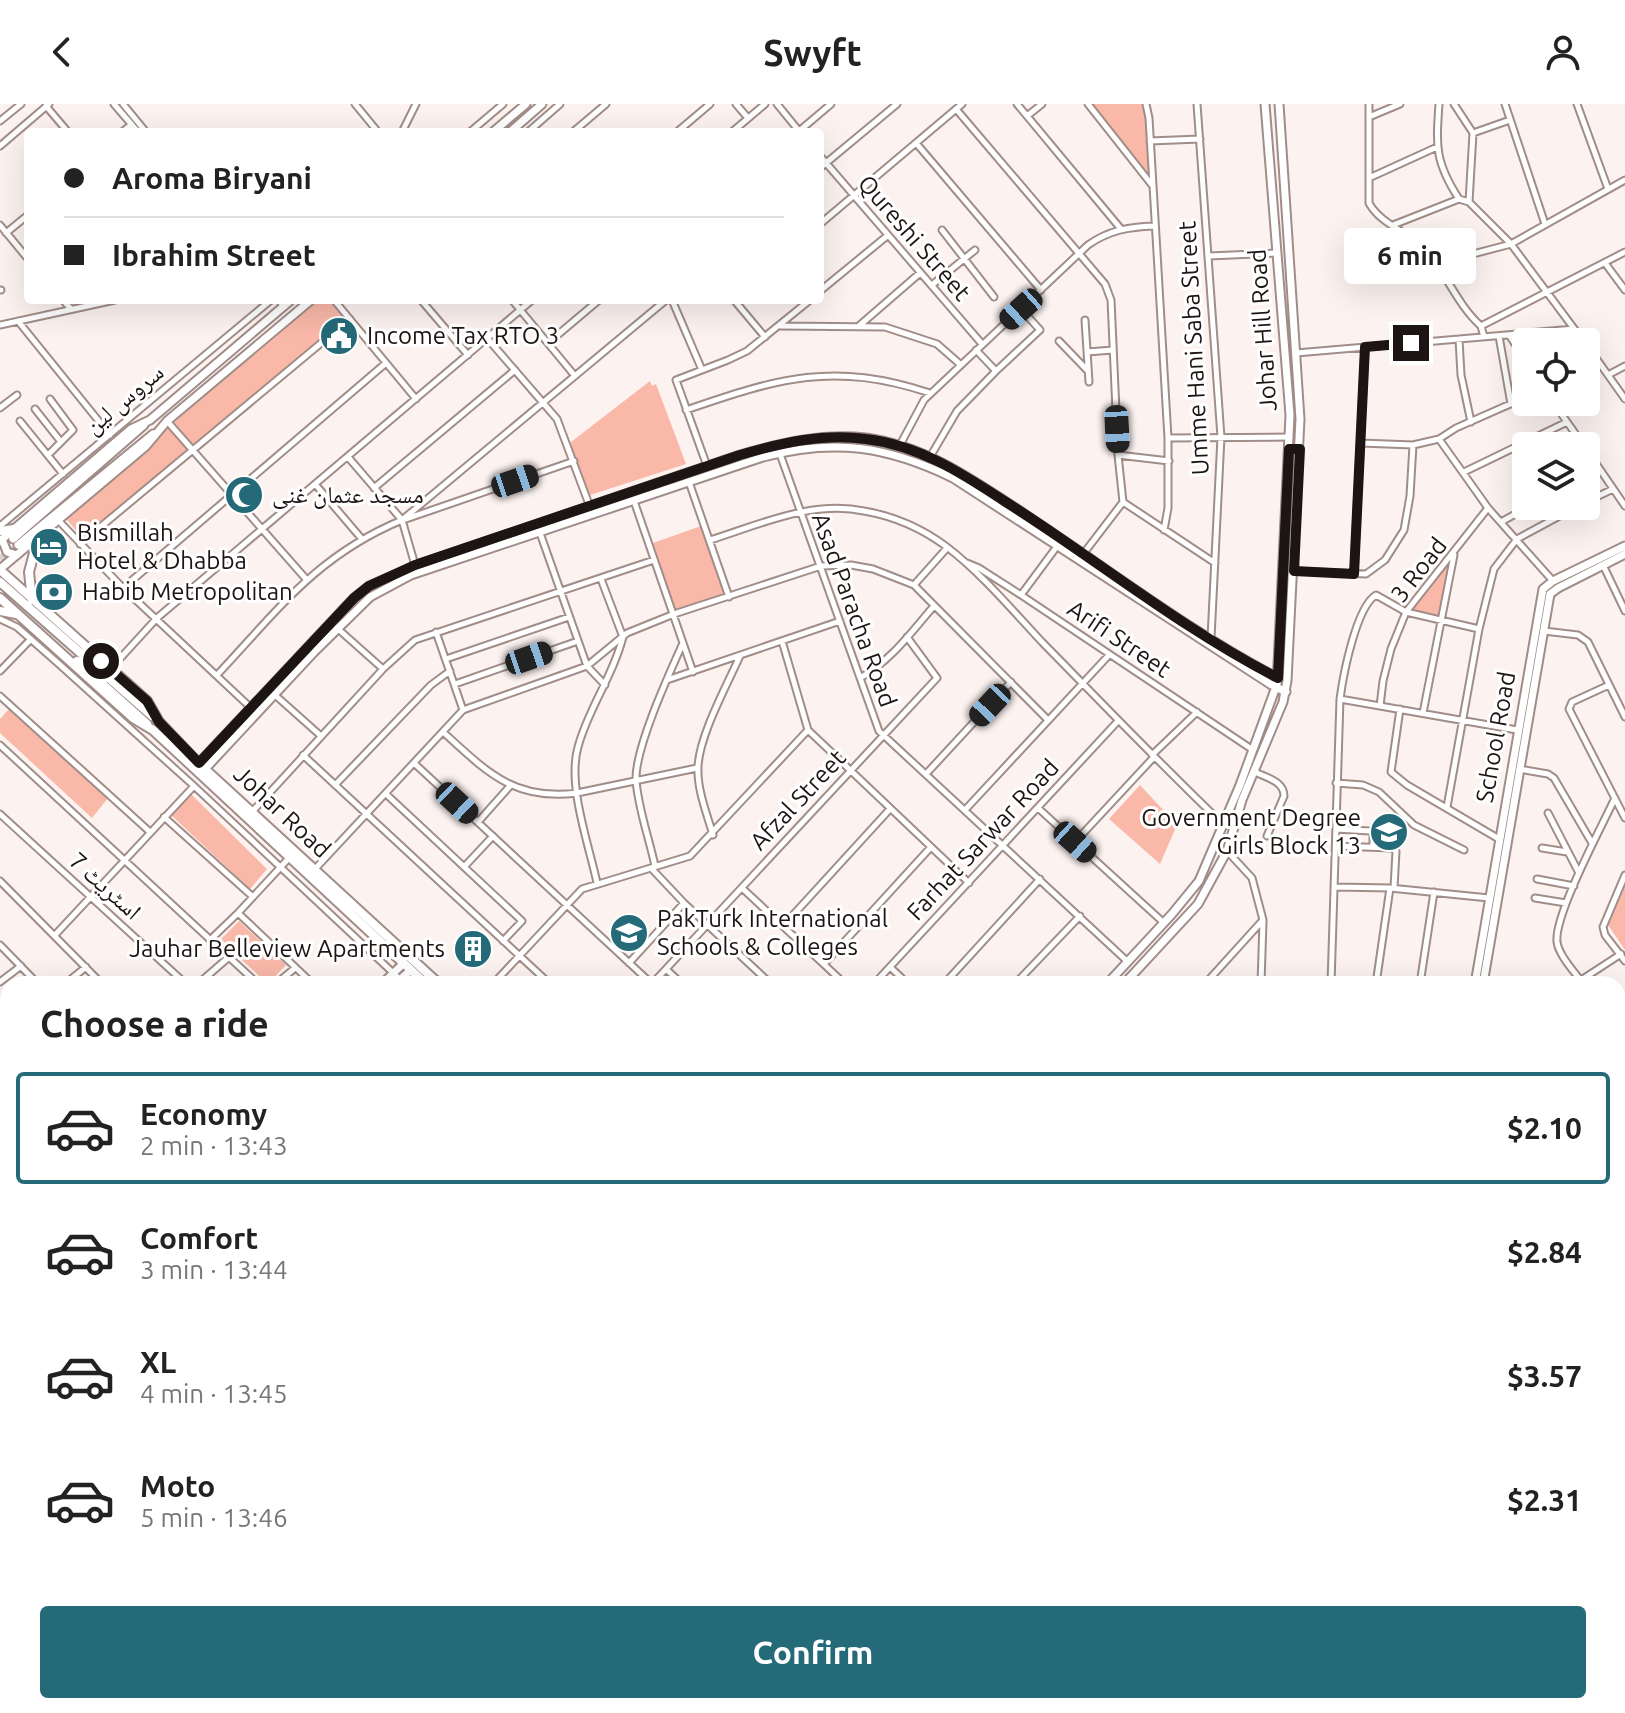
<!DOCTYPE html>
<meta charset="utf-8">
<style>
:root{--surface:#fff;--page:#f2f2f2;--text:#222;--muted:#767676;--line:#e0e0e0;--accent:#246a79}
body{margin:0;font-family:Ubuntu,"Noto Naskh Arabic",sans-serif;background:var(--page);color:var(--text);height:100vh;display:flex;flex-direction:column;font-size:30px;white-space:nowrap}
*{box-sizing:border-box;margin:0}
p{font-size:26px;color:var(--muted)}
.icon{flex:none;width:44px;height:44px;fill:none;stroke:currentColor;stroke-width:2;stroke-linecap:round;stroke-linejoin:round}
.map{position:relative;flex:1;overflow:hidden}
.details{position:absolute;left:0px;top:872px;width:1626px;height:738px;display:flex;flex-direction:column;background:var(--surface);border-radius:24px 24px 0 0;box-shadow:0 8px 32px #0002}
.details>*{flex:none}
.guide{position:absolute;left:24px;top:24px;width:800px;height:176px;border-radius:8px;box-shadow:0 8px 32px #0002;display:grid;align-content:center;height:176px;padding:0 40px;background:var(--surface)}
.fabs{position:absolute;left:1512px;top:224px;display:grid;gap:16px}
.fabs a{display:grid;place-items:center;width:88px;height:88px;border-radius:8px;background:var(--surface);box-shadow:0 8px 32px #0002;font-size:40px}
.end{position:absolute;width:36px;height:36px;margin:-18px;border:10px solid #1d1513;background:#fff;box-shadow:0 0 0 4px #fff}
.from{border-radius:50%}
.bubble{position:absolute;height:56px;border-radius:8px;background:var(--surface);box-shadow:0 8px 32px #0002;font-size:26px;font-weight:600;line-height:56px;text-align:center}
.car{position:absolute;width:24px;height:48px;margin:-24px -12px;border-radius:10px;box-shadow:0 0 6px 2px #0007;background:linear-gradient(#222 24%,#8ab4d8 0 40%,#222 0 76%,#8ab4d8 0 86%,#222 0)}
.guide b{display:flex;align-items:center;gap:28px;height:76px;font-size:30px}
.guide b+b{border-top:2px solid var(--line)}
.guide i{width:20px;height:20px;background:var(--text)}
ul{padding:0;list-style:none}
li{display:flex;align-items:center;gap:24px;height:112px;margin:0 16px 12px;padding:0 24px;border:4px solid transparent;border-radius:8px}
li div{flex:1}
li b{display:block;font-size:30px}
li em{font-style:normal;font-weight:600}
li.active{border-color:var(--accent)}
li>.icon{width:72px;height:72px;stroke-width:1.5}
h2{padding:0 40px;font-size:36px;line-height:96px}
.button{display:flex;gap:16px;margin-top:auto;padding:16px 40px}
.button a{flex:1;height:92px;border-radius:8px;background:var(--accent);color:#fff;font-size:32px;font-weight:600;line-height:92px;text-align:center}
header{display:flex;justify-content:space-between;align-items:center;height:104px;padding:0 40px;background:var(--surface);font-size:36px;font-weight:600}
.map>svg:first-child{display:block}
.green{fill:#f9b8a8}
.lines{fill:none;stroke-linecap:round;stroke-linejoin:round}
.canal{stroke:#f09883;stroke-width:6}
.secondary-tunnel{stroke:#dbd2d0;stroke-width:7;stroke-dasharray:7 3.5;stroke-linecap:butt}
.street-casing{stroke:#a18d88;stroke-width:9}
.secondary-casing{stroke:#a18d88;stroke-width:11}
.primary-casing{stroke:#a18d88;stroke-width:12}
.street{stroke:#fff;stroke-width:5}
.secondary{stroke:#fff;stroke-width:7}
.primary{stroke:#fff;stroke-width:8}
.route{stroke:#1d1513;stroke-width:10}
.labels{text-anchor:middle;stroke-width:6;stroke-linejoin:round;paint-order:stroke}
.street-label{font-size:24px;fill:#1d1513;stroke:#fff}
.poi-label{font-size:24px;fill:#1d1513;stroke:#fff;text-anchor:start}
</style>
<header><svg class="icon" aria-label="back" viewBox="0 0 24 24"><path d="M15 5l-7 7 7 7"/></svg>Swyft<svg class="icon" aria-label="person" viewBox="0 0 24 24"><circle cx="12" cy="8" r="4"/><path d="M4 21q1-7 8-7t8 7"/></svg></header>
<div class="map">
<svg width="1625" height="1609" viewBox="0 0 1625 1609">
<rect width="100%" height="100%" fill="#fcf3f1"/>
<path class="green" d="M 1088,0 L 1146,0 L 1152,82 Z
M 319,196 L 331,196 L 346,214 L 194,342 L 174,318 Z
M 650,277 L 652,282 L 656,280 L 686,360 L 590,391 L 572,351 L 571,338 Z
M 169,323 L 188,346 L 83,435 L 64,412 Z
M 701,422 L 724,490 L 676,507 L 653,439 Z
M 1454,450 L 1439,518 L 1406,508 Z
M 9,605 L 108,694 L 92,714 L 0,629 L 0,615 Z
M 1140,681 L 1177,721 L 1160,760 L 1109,715 Z
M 191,690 L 267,765 L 250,785 L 171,711 Z
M 1625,782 L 1625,846 L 1608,821 Z
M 239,817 L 286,861 L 268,880 L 220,836 Z"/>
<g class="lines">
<path class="canal" d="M 0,1393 L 8,1394
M 655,1602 L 659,1609"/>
<path class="secondary-tunnel" d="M 0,455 L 18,441"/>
<defs>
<path id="street" d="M 114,0 L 138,28
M 123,0 L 146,28
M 355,0 L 378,28
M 736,0 L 748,14
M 777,0 L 799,27
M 1017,0 L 1121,125
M 1088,0 L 1152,81
M 1146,0 L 1149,14 L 1168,334 L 1168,404 L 1164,426
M 1197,0 L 1221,333 L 1211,534
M 1369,0 L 1369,99 C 1381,121 1409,128 1426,146 C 1446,169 1458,202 1481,222 L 1484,233
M 1439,0 C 1436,43 1435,58 1459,95 L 1469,98
M 1454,0 L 1473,29 L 1469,98 L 1511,140 L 1584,238
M 1505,0 L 1545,120
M 1577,0 L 1608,85
M 46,2 L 68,28
M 956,5 L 1105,180 L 1111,196 L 1118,351 L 1123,398
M 1027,12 L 1042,0
M 1369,13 L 1400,0
M 0,17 L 21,0
M 122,28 L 131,21
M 402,28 L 416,0
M 470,28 L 503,0
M 528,28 L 560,0
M 573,28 L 606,0
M 677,28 L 710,0
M 732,28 L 765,0
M 798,28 L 831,0
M 1473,29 L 1510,16
M 1150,37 L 1200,35
M 916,39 L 1041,186
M 0,42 L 49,0
M 820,52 L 982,240
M 820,64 L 897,0
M 1369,74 L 1437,43
M 820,120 L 962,0
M 0,121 L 28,155
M 1393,121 L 1459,95
M 942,126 L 994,193
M 6,129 L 28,111
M 1209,152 L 1277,149
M 1605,159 L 1625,186
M 1435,160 L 1511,140 L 1625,76
M 932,181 L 975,146
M 0,186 L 1,186
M 820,187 L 887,132
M 63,196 L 71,205
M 279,196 L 284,203
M 334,196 L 416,295
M 421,196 L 468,251
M 512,196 L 575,272
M 672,196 L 702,266
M 734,196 L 765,233
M 1085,216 L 1089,278
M 18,217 L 110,331
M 0,221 L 115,196
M 860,221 L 920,169
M 780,222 L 885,223 L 937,240 L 961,261
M 1481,222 L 1625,148
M 1509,231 L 1526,256
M 1499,232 L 1511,300
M 487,234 L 557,315 L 590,403
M 1459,235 L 1461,271 L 1471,318
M 1059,237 L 1087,266
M 548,239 L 599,196
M 1586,240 L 1625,295
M 1087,248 L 1113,246
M 1296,249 L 1574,225
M 996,267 L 1040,226 L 1021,205
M 1608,271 L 1625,262
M 1553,298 L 1584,342
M 0,304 L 17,291
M 35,305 L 61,338
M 686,306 C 779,274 833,257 930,289
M 20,317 L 63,370
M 167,317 L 306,475
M 1168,334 L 1290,333
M 1439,335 L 1488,404 L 1553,477
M 1361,339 L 1413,341 L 1439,335 L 1456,324 L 1526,293
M 900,341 L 924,296 L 1088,141 C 1109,126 1129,123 1154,122
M 1586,345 L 1625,402
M 780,350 L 879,627 L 1128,858
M 48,351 L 73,326 L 50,295
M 1118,351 L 1169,357
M 348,353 L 402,416 L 415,461
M 930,353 L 957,307 L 996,267 L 976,246
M 707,362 L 676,276 L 728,256 L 747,247 L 810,196
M 1464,368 L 1567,318
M 689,378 L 729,493
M 315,380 L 361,434
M 374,384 L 515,266
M 634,397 L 693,568
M 1123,398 L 1215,459
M 1586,398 L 1613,385
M 406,415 L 574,357
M 58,416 L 123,484 L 250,603
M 1501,418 L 1530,402
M 0,422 L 271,196
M 540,429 L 587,562 L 605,581
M 710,436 C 758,421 812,396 864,407 C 893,412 923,425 947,443 C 982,470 1012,506 1042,538 C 1102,599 1161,661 1223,720
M 80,440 L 350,215
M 1084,449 L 1123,398
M 967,459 L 979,464 L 1021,491 L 1253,646
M 1603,461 L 1625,507
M 1294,467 L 1366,470 L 1385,456 L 1404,426 L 1410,392 L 1413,341
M 1354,470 L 1365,243
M 914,481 L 947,444
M 123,484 L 386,259
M 1021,491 L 1058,441
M 0,515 L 17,523 L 59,560 L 194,682 L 405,880
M 337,524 L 383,565
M 1544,527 L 1578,531 L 1588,538 L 1625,613
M 436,528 L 463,606
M 782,537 L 808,626 L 969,779
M 446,555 L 569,513
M 115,560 L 157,514 L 532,196
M 0,567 L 31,535
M 217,571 C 278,506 316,452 402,416 L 666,196
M 860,574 C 890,558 912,527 934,502
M 667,576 L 840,517
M 455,580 L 578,537
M 1609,581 L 1572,598 L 1569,605 L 1625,714
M 275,591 L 321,632
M 0,592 L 150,728
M 1340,595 L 1517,626
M 1380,602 L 1383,577 L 1391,545 L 1406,508 L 1488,404
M 1400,605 L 1391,668 L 1407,681 L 1499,735
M 1423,609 L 1454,451
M 443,628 C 487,668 514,697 577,689 L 697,664
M 0,641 L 258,880
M 303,651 L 550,880
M 1152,651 L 1197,608
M 415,660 L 652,880 L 937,574 L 907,533
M 1519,665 L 1548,670 L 1554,674 L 1592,739
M 1255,668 C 1267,674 1284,677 1284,692 L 1267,732
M 926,670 L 1011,578
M 1336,679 L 1363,681 L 1379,688 L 1414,721 L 1464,746
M 335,681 L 431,581 L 450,567
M 386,690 L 522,817 L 503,837
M 1447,703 L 1479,525 L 1494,465 L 1517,435 L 1578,402
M 1038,704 L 1164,819
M 965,706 L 1109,551
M 251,709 L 383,565 L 415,536 L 654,456
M 1548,709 L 1579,769
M 0,710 L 186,880
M 164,713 L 253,793
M 478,718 L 510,682
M 1336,725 L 1370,727 L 1373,730 L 1373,743
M 713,731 C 707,710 697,686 698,663 C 699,632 727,581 740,552
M 1075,738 L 1154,653
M 1336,742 L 1392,744 L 1396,747 L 1394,784
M 1542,744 L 1567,748
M 655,762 C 649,734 638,704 636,676 C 635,644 669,570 683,539
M 464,763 L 493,732
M 651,764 L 684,799 L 771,880
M 315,765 L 463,606 L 587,562 L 627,529 L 674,510 L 821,462 L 851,461 L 873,465 L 914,481 L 1048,616
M 1625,771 L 1603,823 L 1605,831 L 1625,857
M 1537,775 L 1574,782
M 0,777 L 102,880
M 597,779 C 589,741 567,681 578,643 C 588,605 613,572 623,533 L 601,475
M 1335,783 L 1390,784 L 1489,794
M 742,784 L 845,880
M 1535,794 L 1566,799
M 238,809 L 313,880
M 783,822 L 890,705
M 55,831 L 194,682
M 210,836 L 238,809 L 289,754
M 0,841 L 38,880
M 629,859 L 684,799
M 824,860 L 931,743
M 890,863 L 908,880
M 666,865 L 682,880
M 0,878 L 21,862
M 65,880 L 86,863
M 198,880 L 229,853
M 276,880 L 295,864
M 493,880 L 582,785 L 690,752 L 808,626
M 874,880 L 1118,617
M 944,880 L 1040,775
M 1015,880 L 1080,812
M 1205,880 L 1263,816 L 1252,774 L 1227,747
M 1261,880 L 1263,817
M 1331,880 L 1340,595 C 1343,572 1356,503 1376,491 L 1406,508 L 1479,525
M 1376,880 L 1390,784
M 1420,880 L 1434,788
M 1575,880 L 1621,850
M 1583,880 C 1575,868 1559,852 1557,838 C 1554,811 1602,722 1615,694
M 1618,931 L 1625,941
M 0,933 L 8,927
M 0,949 L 8,960
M 0,986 L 8,980
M 1618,1008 L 1625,1003
M 1618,1024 L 1625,1035
M 0,1043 L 8,1037
M 0,1108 L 8,1102
M 1618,1109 L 1625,1104
M 1618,1238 L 1625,1233
M 0,1267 L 8,1261
M 0,1270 L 8,1280
M 1618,1274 L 1625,1270
M 1618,1325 L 1625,1321
M 0,1334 L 8,1328
M 1618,1376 L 1625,1371
M 0,1380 L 8,1381
M 1618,1426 L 1625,1421
M 0,1435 L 8,1435
M 1618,1453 L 1625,1450
M 0,1467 L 8,1467
M 1618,1477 L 1622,1484
M 1618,1512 L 1625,1512
M 0,1519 L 8,1519
M 1618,1532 L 1625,1531
M 1618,1555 L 1625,1557
M 0,1572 L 8,1572
M 636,1602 L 639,1609
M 866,1602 L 874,1609
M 896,1602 L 904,1609
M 940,1602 L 947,1609
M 974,1602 L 975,1603
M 1017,1602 L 1026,1609
M 1168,1602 L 1199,1609
M 67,1609 L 67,1602
M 197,1609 L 198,1602
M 415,1609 L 417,1602
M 557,1609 L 559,1602
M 602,1609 L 604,1602
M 681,1609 L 687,1602
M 718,1609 L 724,1602
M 759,1609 L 766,1602
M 818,1609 L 824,1602
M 994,1609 L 999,1602
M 1136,1609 L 1140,1602
M 1320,1609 L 1322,1602
M 1400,1609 L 1400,1602
M 1571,1609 L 1573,1602"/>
<path id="secondary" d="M 493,28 L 526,0
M 510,28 L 542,0
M 2,435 L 7,448 L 17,451
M 13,435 L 144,321
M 0,437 L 131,325 L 150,316 L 291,196
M 18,441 L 153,330
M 0,465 L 146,342 L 167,317 L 311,196
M 199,659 L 354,494 L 369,482 L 420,460 L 740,351 C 781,339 823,329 866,334 C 926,342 974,377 1023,409 C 1105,463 1191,529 1278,574
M 205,665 L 314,548 L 370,493 L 411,471 L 763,353 C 834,334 887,342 953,374 L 1270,580 L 1286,588
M 382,880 L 404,859
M 395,880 L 411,866
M 1107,880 L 1172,810 L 1199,777 L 1240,681 L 1277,580 L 1290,311 L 1265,0
M 1124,880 L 1198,800 L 1227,747 L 1242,696 L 1283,598 L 1287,577 L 1300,315 L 1279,0
M 1475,880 L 1543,485 L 1553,477 L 1625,442
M 1483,880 L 1550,490 L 1558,484 L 1625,450
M 1618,1120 L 1625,1130
M 1618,1130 L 1625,1139
M 0,1189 L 8,1183
M 1618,1196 L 1625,1191
M 0,1199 L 8,1193
M 1618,1204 L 1625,1200
M 485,1609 L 486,1602
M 498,1609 L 500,1602
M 1060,1609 L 1065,1602
M 1070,1609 L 1074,1602"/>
<path id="primary" d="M 0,427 L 14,425
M 0,466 L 147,597 L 159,618 L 195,656 L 439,880
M 0,478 L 152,612
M 0,494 L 133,614 L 153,626 L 426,880
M 32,496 L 29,468 L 38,434
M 0,507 L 16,510
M 77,557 L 147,620
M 1451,1602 L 1479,1609
M 1494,1602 L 1524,1609"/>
</defs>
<use href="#street" class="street-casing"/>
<use href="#secondary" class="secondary-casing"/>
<use href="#primary" class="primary-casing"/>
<use href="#street" class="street"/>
<use href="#secondary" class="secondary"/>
<use href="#primary" class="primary"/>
</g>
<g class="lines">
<path class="route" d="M 101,557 L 147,597 L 159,618 L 199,659 L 354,494 L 369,482 L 415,461 L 740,351 C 781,339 823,329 866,335 C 926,342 973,377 1023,409 C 1107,464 1188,528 1278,574 L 1289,345 L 1300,345 L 1294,467 L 1354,470 L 1365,243 L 1411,239"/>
</g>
<defs>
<symbol id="civic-disc" viewBox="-11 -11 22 22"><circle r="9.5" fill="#246a79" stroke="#fff"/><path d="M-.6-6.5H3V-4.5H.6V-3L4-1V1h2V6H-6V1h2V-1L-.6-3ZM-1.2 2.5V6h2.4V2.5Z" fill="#fff"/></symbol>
<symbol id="mosque-disc" viewBox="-11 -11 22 22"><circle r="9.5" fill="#246a79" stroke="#fff"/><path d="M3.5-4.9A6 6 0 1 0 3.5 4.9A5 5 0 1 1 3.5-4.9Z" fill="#fff"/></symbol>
<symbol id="hotel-disc" viewBox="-11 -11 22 22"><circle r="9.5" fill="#246a79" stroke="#fff"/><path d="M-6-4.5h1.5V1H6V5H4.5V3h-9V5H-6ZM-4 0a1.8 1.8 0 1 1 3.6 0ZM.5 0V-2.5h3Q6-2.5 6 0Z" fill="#fff"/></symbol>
<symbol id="bank-disc" viewBox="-11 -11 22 22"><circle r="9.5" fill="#246a79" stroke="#fff"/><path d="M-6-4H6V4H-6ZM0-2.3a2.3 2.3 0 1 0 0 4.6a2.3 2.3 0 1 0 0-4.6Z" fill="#fff"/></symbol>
<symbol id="university-disc" viewBox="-11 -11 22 22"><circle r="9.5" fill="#246a79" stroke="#fff"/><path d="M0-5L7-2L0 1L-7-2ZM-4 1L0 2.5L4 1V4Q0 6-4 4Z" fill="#fff"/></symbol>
<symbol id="school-disc" viewBox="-11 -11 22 22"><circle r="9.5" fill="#246a79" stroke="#fff"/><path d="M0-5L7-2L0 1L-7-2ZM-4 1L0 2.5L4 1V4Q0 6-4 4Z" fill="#fff"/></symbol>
<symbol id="building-disc" viewBox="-11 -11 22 22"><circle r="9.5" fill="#246a79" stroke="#fff"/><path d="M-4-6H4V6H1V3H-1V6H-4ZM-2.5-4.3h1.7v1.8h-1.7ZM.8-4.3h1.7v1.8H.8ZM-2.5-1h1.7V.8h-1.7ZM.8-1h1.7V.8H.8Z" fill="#fff"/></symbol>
</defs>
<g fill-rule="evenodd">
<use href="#civic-disc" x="317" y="210" width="44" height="44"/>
<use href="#mosque-disc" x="222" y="369" width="44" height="44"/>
<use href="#hotel-disc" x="27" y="421" width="44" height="44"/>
<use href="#bank-disc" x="32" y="466" width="44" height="44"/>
<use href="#university-disc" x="1367" y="706" width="44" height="44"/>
<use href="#school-disc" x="607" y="807" width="44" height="44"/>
<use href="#building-disc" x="451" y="823" width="44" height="44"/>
</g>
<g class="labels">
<g class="street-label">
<text transform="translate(914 134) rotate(49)" y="8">Qureshi Street</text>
<text transform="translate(1263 226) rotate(-94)" y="8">Johar Hill Road</text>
<text transform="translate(1194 244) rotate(-93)" y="8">Umme Hani Saba Street</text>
<text transform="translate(124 295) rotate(-40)" y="8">سروس لین</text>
<text transform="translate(1419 466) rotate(-52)" y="8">3 Road</text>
<text transform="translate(854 506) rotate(70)" y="8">Asad Paracha Road</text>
<text transform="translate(1119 535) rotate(34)" y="8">Arifi Street</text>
<text transform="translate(1496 633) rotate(-80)" y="8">School Road</text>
<text transform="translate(798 696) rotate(-47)" y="8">Afzal Street</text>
<text transform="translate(282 708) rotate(43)" y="8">Johar Road</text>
<text transform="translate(983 736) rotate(-47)" y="8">Farhat Sarwar Road</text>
<text transform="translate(105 782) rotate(42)" y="8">اسٹریٹ 7</text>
</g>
<g class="poi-label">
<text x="367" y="240">Income Tax RTO 3</text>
<text x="272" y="399">مسجد عثمان غنی</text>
<text x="77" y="437">Bismillah<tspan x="77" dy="28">Hotel &amp; Dhabba</tspan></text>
<text x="82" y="496">Habib Metropolitan</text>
<text x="1361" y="722" text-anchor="end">Government Degree<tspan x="1361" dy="28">Girls Block 13</tspan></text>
<text x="657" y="823">PakTurk International<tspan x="657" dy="28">Schools &amp; Colleges</tspan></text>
<text x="445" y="853" text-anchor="end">Jauhar Belleview Apartments</text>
</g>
</g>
</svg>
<div class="fabs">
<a><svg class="icon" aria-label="locate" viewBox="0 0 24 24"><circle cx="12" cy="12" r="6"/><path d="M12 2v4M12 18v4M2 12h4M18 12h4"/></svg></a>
<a><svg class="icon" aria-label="layers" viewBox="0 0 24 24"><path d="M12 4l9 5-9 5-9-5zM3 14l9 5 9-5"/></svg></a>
</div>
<i class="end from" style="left:101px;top:557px"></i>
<i class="end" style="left:1411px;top:239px"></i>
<div class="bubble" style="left:1344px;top:124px;width:132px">6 min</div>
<i class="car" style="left:1021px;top:205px;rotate:228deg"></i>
<i class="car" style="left:1117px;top:325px;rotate:177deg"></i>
<i class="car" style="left:515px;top:377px;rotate:71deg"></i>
<i class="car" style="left:529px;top:554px;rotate:71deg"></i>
<i class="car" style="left:990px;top:601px;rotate:223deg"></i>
<i class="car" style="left:457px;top:699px;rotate:133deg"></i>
<i class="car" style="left:1075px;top:738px;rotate:132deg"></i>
<div class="guide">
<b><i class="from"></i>Aroma Biryani</b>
<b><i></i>Ibrahim Street</b>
</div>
<section class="details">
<h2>Choose a ride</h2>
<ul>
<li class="active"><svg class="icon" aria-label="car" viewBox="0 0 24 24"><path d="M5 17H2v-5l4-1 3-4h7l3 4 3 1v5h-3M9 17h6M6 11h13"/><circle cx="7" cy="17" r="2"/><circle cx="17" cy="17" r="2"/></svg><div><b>Economy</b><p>2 min · 13:43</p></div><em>$2.10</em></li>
<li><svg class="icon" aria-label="car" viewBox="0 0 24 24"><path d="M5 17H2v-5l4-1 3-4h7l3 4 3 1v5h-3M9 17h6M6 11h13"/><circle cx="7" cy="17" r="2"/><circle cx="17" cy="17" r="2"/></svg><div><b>Comfort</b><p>3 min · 13:44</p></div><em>$2.84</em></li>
<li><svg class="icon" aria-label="car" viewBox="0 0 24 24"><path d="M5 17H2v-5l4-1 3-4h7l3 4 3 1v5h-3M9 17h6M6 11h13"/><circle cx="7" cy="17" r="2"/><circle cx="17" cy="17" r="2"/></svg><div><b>XL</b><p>4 min · 13:45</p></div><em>$3.57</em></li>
<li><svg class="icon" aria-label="car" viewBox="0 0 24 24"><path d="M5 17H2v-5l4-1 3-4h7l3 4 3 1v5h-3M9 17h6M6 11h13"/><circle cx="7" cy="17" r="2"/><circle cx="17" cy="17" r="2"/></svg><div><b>Moto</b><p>5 min · 13:46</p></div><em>$2.31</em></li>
</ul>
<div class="button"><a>Confirm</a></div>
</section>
</div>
